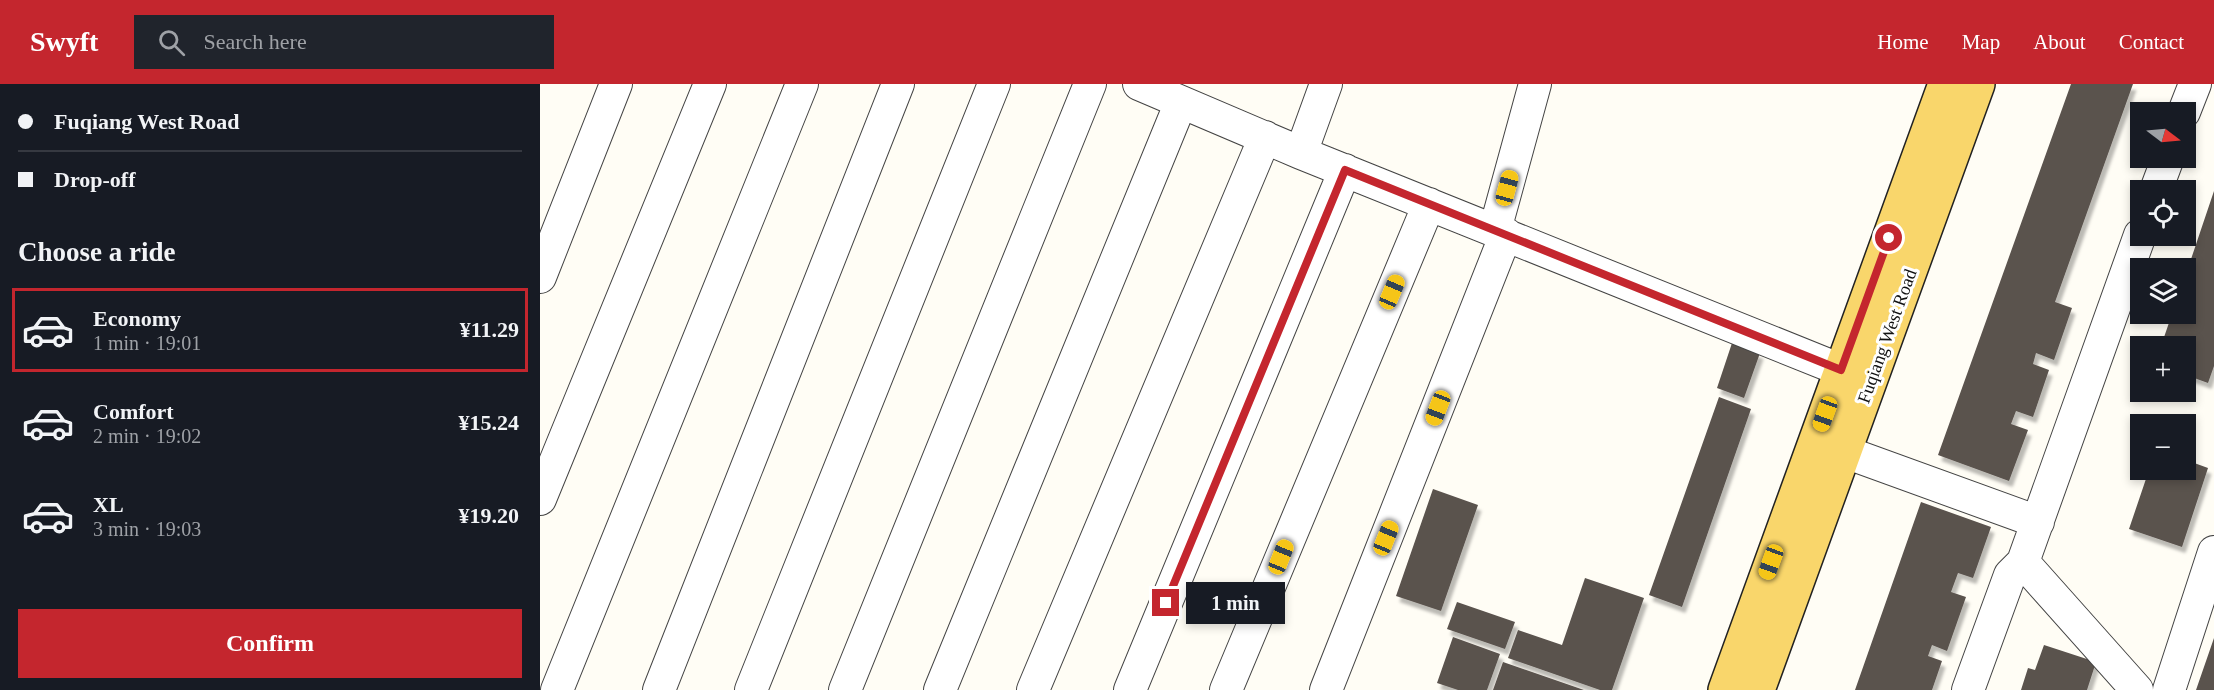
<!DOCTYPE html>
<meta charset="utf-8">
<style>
:root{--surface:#171b24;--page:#20242c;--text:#f1f3f6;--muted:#9ea1a6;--line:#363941;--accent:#c4262e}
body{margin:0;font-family:"Times New Roman",serif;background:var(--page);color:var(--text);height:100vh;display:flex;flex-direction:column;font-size:22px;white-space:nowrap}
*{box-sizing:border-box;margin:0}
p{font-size:20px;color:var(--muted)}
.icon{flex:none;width:33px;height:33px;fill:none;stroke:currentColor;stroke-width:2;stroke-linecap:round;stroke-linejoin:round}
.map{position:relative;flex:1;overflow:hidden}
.details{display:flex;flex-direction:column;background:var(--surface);width:540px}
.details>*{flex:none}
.banner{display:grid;align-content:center;height:132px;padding:0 18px;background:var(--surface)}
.needle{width:39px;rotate:106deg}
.fabs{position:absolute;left:1590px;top:18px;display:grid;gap:12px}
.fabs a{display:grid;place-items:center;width:66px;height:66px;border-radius:0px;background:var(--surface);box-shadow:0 3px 9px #0003;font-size:30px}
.end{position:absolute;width:27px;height:27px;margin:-14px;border:8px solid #c4262e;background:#fff;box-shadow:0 0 0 3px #fff}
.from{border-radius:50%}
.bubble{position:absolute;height:42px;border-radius:0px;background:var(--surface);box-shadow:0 3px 9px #0003;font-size:20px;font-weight:600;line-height:42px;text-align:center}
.car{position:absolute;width:18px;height:36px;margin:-18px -9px;border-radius:8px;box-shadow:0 0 4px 2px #0007;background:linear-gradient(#f5c518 24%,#345 0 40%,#f5c518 0 76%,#345 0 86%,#f5c518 0)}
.banner b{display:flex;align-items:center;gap:21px;height:57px;font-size:22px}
.banner b+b{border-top:2px solid var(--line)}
.banner i{width:15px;height:15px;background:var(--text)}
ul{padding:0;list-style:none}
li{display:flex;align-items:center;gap:18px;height:84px;margin:0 12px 9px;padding:0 6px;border:3px solid transparent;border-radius:0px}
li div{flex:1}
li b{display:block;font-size:22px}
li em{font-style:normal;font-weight:600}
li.active{border-color:var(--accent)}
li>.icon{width:54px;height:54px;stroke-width:1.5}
h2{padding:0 18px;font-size:27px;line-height:72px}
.primary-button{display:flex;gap:12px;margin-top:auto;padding:12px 18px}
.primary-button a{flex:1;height:69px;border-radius:0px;background:var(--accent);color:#fff;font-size:24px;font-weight:600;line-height:69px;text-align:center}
header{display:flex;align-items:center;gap:36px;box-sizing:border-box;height:84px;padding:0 30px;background:var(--accent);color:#fff}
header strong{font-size:28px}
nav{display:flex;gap:33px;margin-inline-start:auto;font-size:21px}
.search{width:420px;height:54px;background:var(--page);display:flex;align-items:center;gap:15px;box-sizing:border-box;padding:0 21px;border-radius:0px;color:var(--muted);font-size:22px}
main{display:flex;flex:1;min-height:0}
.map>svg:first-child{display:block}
.building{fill:#5a524d;filter:url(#shadow)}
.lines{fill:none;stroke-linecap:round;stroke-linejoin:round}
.minor-casing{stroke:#444;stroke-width:34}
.major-casing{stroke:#222;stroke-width:36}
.minor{stroke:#fff;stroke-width:32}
.major{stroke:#f9d66b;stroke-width:33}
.route{stroke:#c4262e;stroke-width:8}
.labels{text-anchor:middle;stroke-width:6;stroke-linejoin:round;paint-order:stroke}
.street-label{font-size:18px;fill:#111;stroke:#fff}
</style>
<header>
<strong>Swyft</strong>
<div class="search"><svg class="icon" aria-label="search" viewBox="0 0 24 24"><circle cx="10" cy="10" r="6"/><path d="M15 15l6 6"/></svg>Search here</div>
<nav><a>Home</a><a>Map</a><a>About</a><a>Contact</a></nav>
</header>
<main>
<section class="details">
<div class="banner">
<b><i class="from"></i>Fuqiang West Road</b>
<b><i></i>Drop-off</b>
</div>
<h2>Choose a ride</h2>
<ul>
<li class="active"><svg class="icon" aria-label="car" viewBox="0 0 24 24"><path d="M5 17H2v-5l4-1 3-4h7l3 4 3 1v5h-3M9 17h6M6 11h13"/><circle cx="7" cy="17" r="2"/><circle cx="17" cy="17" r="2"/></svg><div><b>Economy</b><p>1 min · 19:01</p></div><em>¥11.29</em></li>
<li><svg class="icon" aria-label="car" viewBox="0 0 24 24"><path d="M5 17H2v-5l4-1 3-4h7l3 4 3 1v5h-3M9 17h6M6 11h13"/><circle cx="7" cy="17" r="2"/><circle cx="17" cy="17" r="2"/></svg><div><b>Comfort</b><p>2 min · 19:02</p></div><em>¥15.24</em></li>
<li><svg class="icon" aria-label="car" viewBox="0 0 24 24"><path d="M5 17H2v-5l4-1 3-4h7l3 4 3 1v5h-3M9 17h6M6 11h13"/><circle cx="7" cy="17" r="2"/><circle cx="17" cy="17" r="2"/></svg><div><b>XL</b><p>3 min · 19:03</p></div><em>¥19.20</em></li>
</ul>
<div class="primary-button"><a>Confirm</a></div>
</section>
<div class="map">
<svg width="1674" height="606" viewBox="0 0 1674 606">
<defs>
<filter id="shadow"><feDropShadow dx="3.5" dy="6" stdDeviation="1.5" flood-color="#0004"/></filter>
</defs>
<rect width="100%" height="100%" fill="#fffdf5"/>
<path class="building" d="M 1531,0 L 1593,0 L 1515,218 L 1532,224 L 1514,276 L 1496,269 L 1493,280 L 1509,286 L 1493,333 L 1476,327 L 1471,340 L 1488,346 L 1469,397 L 1398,371 Z
M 1674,107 L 1674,282 L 1668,299 L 1646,291 L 1646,262 L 1621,262 L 1632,230 L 1646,230 L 1646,190 Z
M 1192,259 L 1220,269 L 1204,314 L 1177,304 Z
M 1179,313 L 1211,325 L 1142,523 L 1109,511 Z
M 1646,376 L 1668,384 L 1642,463 L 1589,445 L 1609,386 L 1646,386 Z
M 893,405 L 938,421 L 901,527 L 856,512 Z
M 1381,418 L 1451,443 L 1433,494 L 1418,489 L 1411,508 L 1426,513 L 1407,567 L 1392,561 L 1388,572 L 1402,577 L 1392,606 L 1315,606 Z
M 1045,494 L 1104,514 L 1072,606 L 1060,606 L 968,574 L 978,546 L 1022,561 Z
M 917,518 L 975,538 L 965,565 L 907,545 Z
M 913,553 L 960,570 L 947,606 L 918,606 L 897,599 Z
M 1674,554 L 1674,606 L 1656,606 Z
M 1504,561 L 1556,578 L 1547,606 L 1481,606 L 1488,584 L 1495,586 Z
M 963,578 L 1044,606 L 953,606 Z"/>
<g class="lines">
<defs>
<path id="minor" d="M 599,0 L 761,69 L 1301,286
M 1644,28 L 1655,0
M 761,69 L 786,0
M 1616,106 L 1628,74
M 955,146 L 995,0
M 0,193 L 76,0
M 1305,368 L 1498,438
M 0,415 L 170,0
M 1483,478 L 1597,606
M 17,606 L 262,0
M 119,606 L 358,0
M 211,606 L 454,0
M 305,606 L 550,0
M 400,606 L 641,18
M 493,606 L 725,53
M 590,606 L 805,86
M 686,606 L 889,120
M 786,606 L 966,150
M 1428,606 L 1470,491 L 1483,478 L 1600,151
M 1629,606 L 1674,468"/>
<path id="major" d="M 1185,606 L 1405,0
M 1218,606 L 1438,0"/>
</defs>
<use href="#minor" class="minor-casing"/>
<use href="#major" class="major-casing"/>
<use href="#minor" class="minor"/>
<use href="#major" class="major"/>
</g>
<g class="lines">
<path class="route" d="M 626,519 L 805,86 L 1301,286 L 1349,154"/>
</g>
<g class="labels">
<g class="street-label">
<text transform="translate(1347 252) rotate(-70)" y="6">Fuqiang West Road</text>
</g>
</g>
</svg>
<div class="fabs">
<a><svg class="needle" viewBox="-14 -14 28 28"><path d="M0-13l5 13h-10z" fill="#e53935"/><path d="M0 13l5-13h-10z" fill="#9ea1a6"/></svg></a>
<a><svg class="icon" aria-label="locate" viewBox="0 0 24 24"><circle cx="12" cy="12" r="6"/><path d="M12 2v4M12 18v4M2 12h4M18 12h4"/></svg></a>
<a><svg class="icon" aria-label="layers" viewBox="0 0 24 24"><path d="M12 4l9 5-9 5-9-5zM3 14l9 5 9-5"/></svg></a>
<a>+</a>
<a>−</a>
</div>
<i class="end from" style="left:1349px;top:154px"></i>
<i class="end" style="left:626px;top:519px"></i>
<div class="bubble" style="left:646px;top:498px;width:99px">1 min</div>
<i class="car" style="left:967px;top:104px;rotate:15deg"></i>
<i class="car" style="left:852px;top:208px;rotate:23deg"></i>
<i class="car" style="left:898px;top:324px;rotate:201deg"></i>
<i class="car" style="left:1285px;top:330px;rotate:200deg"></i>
<i class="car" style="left:846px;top:454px;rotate:22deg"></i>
<i class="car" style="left:741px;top:473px;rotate:22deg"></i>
<i class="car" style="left:1231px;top:478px;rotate:200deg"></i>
</div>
</main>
